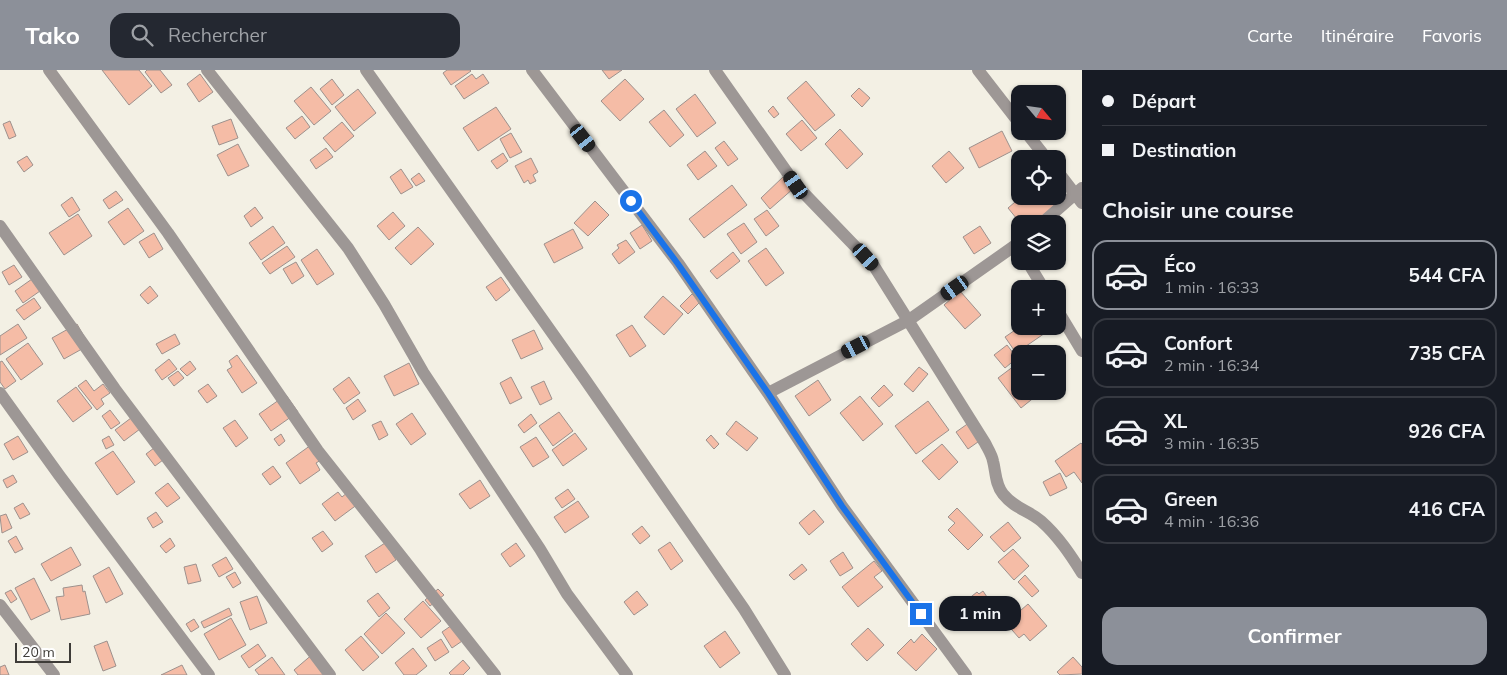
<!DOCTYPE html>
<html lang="fr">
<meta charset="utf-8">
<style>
:root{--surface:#171b24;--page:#242831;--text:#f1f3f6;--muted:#9ea1a6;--line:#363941;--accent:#8c9099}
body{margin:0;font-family:Mulish,sans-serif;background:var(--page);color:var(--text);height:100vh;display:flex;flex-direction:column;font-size:19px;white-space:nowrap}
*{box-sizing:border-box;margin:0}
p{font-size:16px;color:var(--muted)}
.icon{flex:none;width:28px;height:28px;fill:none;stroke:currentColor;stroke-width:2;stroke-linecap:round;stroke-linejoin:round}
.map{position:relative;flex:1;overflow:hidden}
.drawer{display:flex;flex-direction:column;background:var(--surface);width:425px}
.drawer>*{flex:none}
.top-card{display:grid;align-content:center;height:110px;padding:0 20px;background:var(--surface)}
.needle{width:32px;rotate:119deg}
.controls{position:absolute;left:1011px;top:15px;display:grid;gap:10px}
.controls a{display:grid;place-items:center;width:55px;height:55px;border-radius:10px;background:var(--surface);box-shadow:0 1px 4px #0004;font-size:25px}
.scale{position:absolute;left:15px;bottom:12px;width:56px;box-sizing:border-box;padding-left:5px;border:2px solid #3e3c38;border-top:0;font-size:14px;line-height:18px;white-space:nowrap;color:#3e3c38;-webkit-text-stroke:4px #fff;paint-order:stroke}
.end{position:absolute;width:22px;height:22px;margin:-11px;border:6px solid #1a73e8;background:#fff;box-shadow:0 0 0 2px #fff}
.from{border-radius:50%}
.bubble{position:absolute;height:35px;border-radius:15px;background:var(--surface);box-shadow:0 1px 4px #0004;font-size:16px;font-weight:700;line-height:35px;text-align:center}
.car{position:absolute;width:15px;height:30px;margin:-15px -8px;border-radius:6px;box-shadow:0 0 4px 1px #0007;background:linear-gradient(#222 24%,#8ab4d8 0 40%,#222 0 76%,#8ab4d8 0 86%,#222 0)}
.top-card b{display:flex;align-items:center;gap:18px;height:48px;font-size:19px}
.top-card b+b{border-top:1px solid var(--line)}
.top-card i{width:12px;height:12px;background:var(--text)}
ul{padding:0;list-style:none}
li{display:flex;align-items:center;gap:15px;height:70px;margin:0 10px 8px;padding:0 10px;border:2px solid var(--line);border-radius:15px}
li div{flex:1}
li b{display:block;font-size:19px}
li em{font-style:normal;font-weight:700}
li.active{border-color:var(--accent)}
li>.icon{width:45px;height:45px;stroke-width:1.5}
h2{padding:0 20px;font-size:22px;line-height:60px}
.primary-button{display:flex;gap:10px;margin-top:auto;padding:10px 20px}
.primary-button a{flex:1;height:58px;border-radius:15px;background:var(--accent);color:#fff;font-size:20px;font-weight:700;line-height:58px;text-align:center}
header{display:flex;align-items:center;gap:30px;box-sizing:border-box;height:70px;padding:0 25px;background:var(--accent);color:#fff}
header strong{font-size:24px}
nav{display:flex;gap:28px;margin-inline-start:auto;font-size:18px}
.search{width:350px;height:45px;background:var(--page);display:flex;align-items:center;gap:12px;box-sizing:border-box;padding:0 18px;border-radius:15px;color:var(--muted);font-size:19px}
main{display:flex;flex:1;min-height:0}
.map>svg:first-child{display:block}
.building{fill:#f5bca6;stroke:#9d918d}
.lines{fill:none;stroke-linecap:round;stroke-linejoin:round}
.minor{stroke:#9d9795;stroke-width:12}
.route{stroke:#1a73e8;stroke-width:6}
</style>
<header>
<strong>Tako</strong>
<div class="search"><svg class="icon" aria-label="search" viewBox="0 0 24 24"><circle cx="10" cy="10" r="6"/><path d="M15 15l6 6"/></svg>Rechercher</div>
<nav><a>Carte</a><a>Itinéraire</a><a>Favoris</a></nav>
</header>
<main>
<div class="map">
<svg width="1082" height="605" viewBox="0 0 1082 605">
<rect width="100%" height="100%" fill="#f3f0e4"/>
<path class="building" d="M 102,0 L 139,0 L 152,16 L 129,35 Z
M 147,0 L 160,0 L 172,15 L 161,23 L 145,2 Z
M 447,0 L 470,0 L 471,1 L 451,15 L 443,3 Z
M 602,0 L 622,0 L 609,9 Z
M 200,4 L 213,22 L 199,32 L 187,14 Z
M 472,4 L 476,9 L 483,4 L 489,13 L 464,29 L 455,16 Z
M 332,9 L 344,25 L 332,35 L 320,19 Z
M 625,9 L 644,29 L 620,51 L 601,31 Z
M 806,11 L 835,45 L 815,61 L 787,28 Z
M 311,17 L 331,41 L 314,55 L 294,31 Z
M 859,18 L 870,28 L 862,37 L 851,26 Z
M 358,19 L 376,43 L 354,61 L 335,37 Z
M 695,24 L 716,53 L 697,67 L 676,39 Z
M 773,36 L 779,44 L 774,48 L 768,41 Z
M 496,37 L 511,59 L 478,81 L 463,58 Z
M 664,40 L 684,65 L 670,77 L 649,52 Z
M 302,46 L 310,57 L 295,69 L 286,58 Z
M 231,49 L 238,68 L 219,75 L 212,56 Z
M 802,50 L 817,68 L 801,81 L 786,64 Z
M 10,51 L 16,66 L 9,69 L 3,54 Z
M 342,52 L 354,66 L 335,82 L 323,68 Z
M 840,59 L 863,84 L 847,99 L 825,74 Z
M 1002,61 L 1012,81 L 979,98 L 969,78 Z
M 511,63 L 522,82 L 510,88 L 500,69 Z
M 724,71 L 738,89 L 728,96 L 715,78 Z
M 238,74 L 249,96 L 228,106 L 217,85 Z
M 326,78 L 333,87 L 316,99 L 310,90 Z
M 705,81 L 717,96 L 698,110 L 687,95 Z
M 949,81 L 964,98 L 946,113 L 932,96 Z
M 503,83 L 508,91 L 497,99 L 491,91 Z
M 27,86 L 33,95 L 24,102 L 17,92 Z
M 531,88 L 538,102 L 533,105 L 536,111 L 530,114 L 528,110 L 524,113 L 515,96 Z
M 401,99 L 413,117 L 401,124 L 390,107 Z
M 419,103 L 425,111 L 416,116 L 411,109 Z
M 784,106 L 794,118 L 770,139 L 761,128 Z
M 1058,113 L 1069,128 L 1037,154 L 1021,154 L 1008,138 L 1022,126 L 1058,126 Z
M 732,115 L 747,135 L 704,168 L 689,149 Z
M 116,121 L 123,130 L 109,139 L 103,130 Z
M 72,127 L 80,140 L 69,147 L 61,135 Z
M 595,131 L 609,145 L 588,166 L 574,153 Z
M 255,137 L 263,148 L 251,157 L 244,146 Z
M 128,138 L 144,161 L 124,175 L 108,152 Z
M 767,140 L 779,156 L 766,166 L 754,149 Z
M 393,142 L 405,156 L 389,170 L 377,156 Z
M 78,144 L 92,166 L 64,185 L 49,163 Z
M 744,153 L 757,172 L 741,184 L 727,164 Z
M 642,155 L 652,171 L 640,179 L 630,163 Z
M 273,156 L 285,173 L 261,190 L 249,173 Z
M 980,156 L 991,173 L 974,184 L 963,167 Z
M 418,157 L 434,174 L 411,195 L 395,178 Z
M 573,159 L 583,178 L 554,193 L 544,174 Z
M 154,163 L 163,179 L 149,188 L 139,172 Z
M 626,170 L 635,182 L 619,194 L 612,184 L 619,178 L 617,175 Z
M 287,176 L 295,187 L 270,204 L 262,193 Z
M 766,178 L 784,203 L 766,216 L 748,191 Z
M 317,179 L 334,204 L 317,215 L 301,190 Z
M 733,182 L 740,191 L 717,209 L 710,201 Z
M 296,192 L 304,206 L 292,214 L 283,199 Z
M 14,195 L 22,207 L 9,215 L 2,202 Z
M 501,207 L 510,220 L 496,231 L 486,217 Z
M 32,209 L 40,221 L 23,233 L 15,221 Z
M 150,216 L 158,226 L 148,234 L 140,225 Z
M 960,221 L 981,245 L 965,259 L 944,235 Z
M 692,224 L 700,232 L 688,244 L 680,236 Z
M 663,226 L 683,244 L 664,265 L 644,247 Z
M 34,228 L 41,238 L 24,250 L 16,240 Z
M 18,254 L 27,268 L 0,285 L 0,266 Z
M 77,254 L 89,275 L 64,289 L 52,268 Z
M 632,255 L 646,276 L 630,287 L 616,265 Z
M 1021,256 L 1047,256 L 1045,258 L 1048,261 L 1016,283 L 1005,267 Z
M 534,260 L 543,279 L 521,289 L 512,270 Z
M 175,264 L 180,274 L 162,284 L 156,274 Z
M 28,273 L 43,294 L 21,310 L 6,289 Z
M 1007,275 L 1017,288 L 1005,298 L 994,285 Z
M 237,285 L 257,313 L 242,323 L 227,300 L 232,297 L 229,291 Z
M 169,289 L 177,299 L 162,310 L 155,300 Z
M 2,291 L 16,311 L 5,319 L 0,312 L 0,292 Z
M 190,291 L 196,299 L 187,306 L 180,299 Z
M 409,293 L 419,314 L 394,326 L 384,306 Z
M 1018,293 L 1020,296 L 1020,321 L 1041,322 L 1021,338 L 998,308 Z
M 919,297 L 928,304 L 913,322 L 904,314 Z
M 178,301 L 184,308 L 174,316 L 168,308 Z
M 349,307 L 360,323 L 344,334 L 333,319 Z
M 511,307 L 522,328 L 510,334 L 500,313 Z
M 86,310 L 94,321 L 103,314 L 110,323 L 101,329 L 104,334 L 97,340 L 78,316 Z
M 818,310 L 831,330 L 809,346 L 795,326 Z
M 544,311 L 552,329 L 540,335 L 531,317 Z
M 208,314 L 217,326 L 207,333 L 198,321 Z
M 884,315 L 893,325 L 879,337 L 871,328 Z
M 76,317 L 92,338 L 73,352 L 57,331 Z
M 286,325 L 298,342 L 271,361 L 259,344 Z
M 860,326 L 883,354 L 863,371 L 840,343 Z
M 358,329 L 366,341 L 353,350 L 346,338 Z
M 928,331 L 949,360 L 916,384 L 895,356 Z
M 110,340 L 120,353 L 111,359 L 102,346 Z
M 559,342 L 573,361 L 553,376 L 539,356 Z
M 412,343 L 426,364 L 411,375 L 396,354 Z
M 531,344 L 537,353 L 524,363 L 518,355 Z
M 131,348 L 140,359 L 124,371 L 115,360 Z
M 235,350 L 248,368 L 236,377 L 223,358 Z
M 973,350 L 985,367 L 968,379 L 956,362 Z
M 381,351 L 388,365 L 379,370 L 372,355 Z
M 736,351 L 758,368 L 747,381 L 726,364 Z
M 575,363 L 587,379 L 563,396 L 552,380 Z
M 281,364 L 285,371 L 279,376 L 274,369 Z
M 711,365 L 719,374 L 714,379 L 706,370 Z
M 18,366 L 28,382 L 13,390 L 4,374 Z
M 109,366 L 114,375 L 106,379 L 102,370 Z
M 536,367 L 549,387 L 533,397 L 520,377 Z
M 1081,373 L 1082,374 L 1082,413 L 1074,402 L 1066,407 L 1055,391 Z
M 942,374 L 958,392 L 939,410 L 922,391 Z
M 158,375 L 167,387 L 155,396 L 146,384 Z
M 311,375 L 321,390 L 316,393 L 320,400 L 300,414 L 286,393 Z
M 113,381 L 135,412 L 117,425 L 95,393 Z
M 273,396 L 281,407 L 270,415 L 262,404 Z
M 1060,403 L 1067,418 L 1050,426 L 1043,412 Z
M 13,405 L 17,412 L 7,418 L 3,410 Z
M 480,410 L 490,426 L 470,439 L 459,424 Z
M 168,413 L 180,428 L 167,437 L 155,423 Z
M 568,419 L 575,429 L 562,438 L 555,428 Z
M 338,422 L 342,427 L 348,422 L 358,434 L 335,451 L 322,434 Z
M 578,431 L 589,447 L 565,463 L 554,447 Z
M 23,433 L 30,444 L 20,449 L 14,438 Z
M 957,438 L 983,465 L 968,480 L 948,460 L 955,453 L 948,447 Z
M 814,440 L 824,452 L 809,465 L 799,453 Z
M 156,442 L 163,452 L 153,458 L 147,448 Z
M 6,444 L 12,458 L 2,463 L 0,446 Z
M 1008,452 L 1021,468 L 1004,482 L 990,467 Z
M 642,456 L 650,466 L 640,474 L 632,464 Z
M 323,461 L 333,474 L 322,482 L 312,468 Z
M 16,466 L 23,479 L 15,483 L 8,471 Z
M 170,468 L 175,476 L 166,483 L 160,476 Z
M 670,472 L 683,491 L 671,500 L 658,480 Z
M 385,473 L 396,490 L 376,503 L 365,486 Z
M 516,473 L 525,486 L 510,497 L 501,484 Z
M 71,477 L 81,495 L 51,511 L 41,494 Z
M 1013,479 L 1029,496 L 1014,510 L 998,492 Z
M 843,482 L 853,498 L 840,506 L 830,491 Z
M 226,487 L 233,499 L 219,507 L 212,495 Z
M 874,491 L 882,501 L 874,507 L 883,517 L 858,537 L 842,517 Z
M 196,494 L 201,511 L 188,514 L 184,497 Z
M 802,494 L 807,500 L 794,510 L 789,505 Z
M 109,497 L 123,524 L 106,533 L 93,506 Z
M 235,502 L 241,513 L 233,518 L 226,507 Z
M 1025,505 L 1039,521 L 1032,527 L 1018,512 Z
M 34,508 L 50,541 L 31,550 L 15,518 Z
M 82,515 L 83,522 L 85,521 L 90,544 L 61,550 L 56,527 L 64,526 L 63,518 Z
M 438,519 L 444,525 L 430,536 L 425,530 Z
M 11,520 L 17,529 L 11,533 L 5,523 Z
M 637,521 L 648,535 L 634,545 L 624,532 Z
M 983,521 L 987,527 L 969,542 L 962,534 L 977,522 L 979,524 Z
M 378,523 L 390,538 L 379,547 L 367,531 Z
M 257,526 L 267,553 L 250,560 L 240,532 Z
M 423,531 L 441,551 L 421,568 L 404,549 Z
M 1028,534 L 1047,556 L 1030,571 L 1024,564 L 1019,568 L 1006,553 Z
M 229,538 L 232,545 L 204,558 L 201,552 Z
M 386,543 L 405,563 L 382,584 L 364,564 Z
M 231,548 L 246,575 L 219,590 L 204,564 Z
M 194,549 L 199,557 L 191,562 L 186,554 Z
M 455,553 L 465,569 L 452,578 L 442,562 Z
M 868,558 L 884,575 L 867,591 L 851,574 Z
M 725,561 L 740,583 L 720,598 L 704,576 Z
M 922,564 L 937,579 L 916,601 L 897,583 L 911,569 L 914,573 Z
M 361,566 L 379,587 L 363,601 L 345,580 Z
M 441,569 L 449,582 L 435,591 L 427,578 Z
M 107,571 L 116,596 L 103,601 L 94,576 Z
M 258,574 L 266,586 L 249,598 L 241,586 Z
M 413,578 L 427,596 L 416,605 L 404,605 L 395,593 Z
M 314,583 L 332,605 L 298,605 L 294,600 Z
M 272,587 L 285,605 L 259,605 L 255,600 Z
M 1073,587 L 1082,597 L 1082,604 L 1060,605 L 1057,602 Z
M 463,590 L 470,598 L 463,605 L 451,605 L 449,603 Z
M 5,595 L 9,605 L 0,605 L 0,597 Z
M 182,595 L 187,605 L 161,605 Z"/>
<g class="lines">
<path class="minor" d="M 49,0 L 168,163 L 318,381 L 495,605
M 207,0 L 348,178 L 384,234 L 423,302 L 540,479 L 567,524 L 627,605
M 366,0 L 584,308 L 744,539 L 785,605
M 532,0 L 678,193 L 768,323 L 842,436 L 966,605
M 715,0 L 796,115 L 874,196 L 985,373 C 988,379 992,385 993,391 C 996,402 995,414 1003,424 C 1015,439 1028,440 1041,451 C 1058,466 1070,484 1082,503
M 978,0 L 1020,54
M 1025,61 L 1047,89
M 1058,102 L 1082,133
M 1041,154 L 1082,118
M 0,156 L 115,319 L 330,605
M 1027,191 L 1044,219
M 1058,241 L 1082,281
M 0,323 L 59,405 L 209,605
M 768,323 L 909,250 L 1020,172
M 0,535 L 54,605"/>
</g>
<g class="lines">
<path class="route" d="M 631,131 L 678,194 L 768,323 L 842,436 L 921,544"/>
</g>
</svg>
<div class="controls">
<a><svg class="needle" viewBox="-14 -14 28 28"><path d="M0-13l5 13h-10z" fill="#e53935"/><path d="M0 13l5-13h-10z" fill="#9ea1a6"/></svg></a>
<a><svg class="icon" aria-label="locate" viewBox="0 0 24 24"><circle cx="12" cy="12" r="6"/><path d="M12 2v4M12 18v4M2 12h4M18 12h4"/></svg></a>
<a><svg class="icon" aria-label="layers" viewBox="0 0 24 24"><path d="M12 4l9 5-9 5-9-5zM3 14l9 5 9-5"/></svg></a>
<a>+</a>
<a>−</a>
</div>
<div class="scale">20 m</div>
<i class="end from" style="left:631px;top:131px"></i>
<i class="end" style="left:921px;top:544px"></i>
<div class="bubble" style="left:939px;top:526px;width:82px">1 min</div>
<i class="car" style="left:583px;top:68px;rotate:142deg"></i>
<i class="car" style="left:796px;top:115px;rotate:325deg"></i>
<i class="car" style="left:866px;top:187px;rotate:138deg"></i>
<i class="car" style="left:955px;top:218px;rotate:235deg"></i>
<i class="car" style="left:856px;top:277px;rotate:243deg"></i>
</div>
<section class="drawer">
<div class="top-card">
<b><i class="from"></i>Départ</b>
<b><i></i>Destination</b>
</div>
<h2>Choisir une course</h2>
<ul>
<li class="active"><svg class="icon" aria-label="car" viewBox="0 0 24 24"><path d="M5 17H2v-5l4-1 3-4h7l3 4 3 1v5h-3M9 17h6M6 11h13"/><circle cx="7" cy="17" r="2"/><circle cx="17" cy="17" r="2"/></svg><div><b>Éco</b><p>1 min · 16:33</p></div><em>544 CFA</em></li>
<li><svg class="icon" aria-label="car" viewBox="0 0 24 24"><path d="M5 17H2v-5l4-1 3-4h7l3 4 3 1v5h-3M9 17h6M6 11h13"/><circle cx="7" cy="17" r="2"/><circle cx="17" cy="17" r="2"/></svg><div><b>Confort</b><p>2 min · 16:34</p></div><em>735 CFA</em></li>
<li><svg class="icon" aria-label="car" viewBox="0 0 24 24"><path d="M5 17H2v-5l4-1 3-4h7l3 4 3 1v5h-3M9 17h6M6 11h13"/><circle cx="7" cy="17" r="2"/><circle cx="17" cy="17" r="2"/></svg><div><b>XL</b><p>3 min · 16:35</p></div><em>926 CFA</em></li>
<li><svg class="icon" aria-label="car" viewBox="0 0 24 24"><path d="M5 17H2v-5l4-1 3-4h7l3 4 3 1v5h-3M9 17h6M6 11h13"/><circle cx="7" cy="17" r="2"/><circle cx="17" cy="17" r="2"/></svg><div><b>Green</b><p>4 min · 16:36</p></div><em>416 CFA</em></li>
</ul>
<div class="primary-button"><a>Confirmer</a></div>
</section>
</main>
